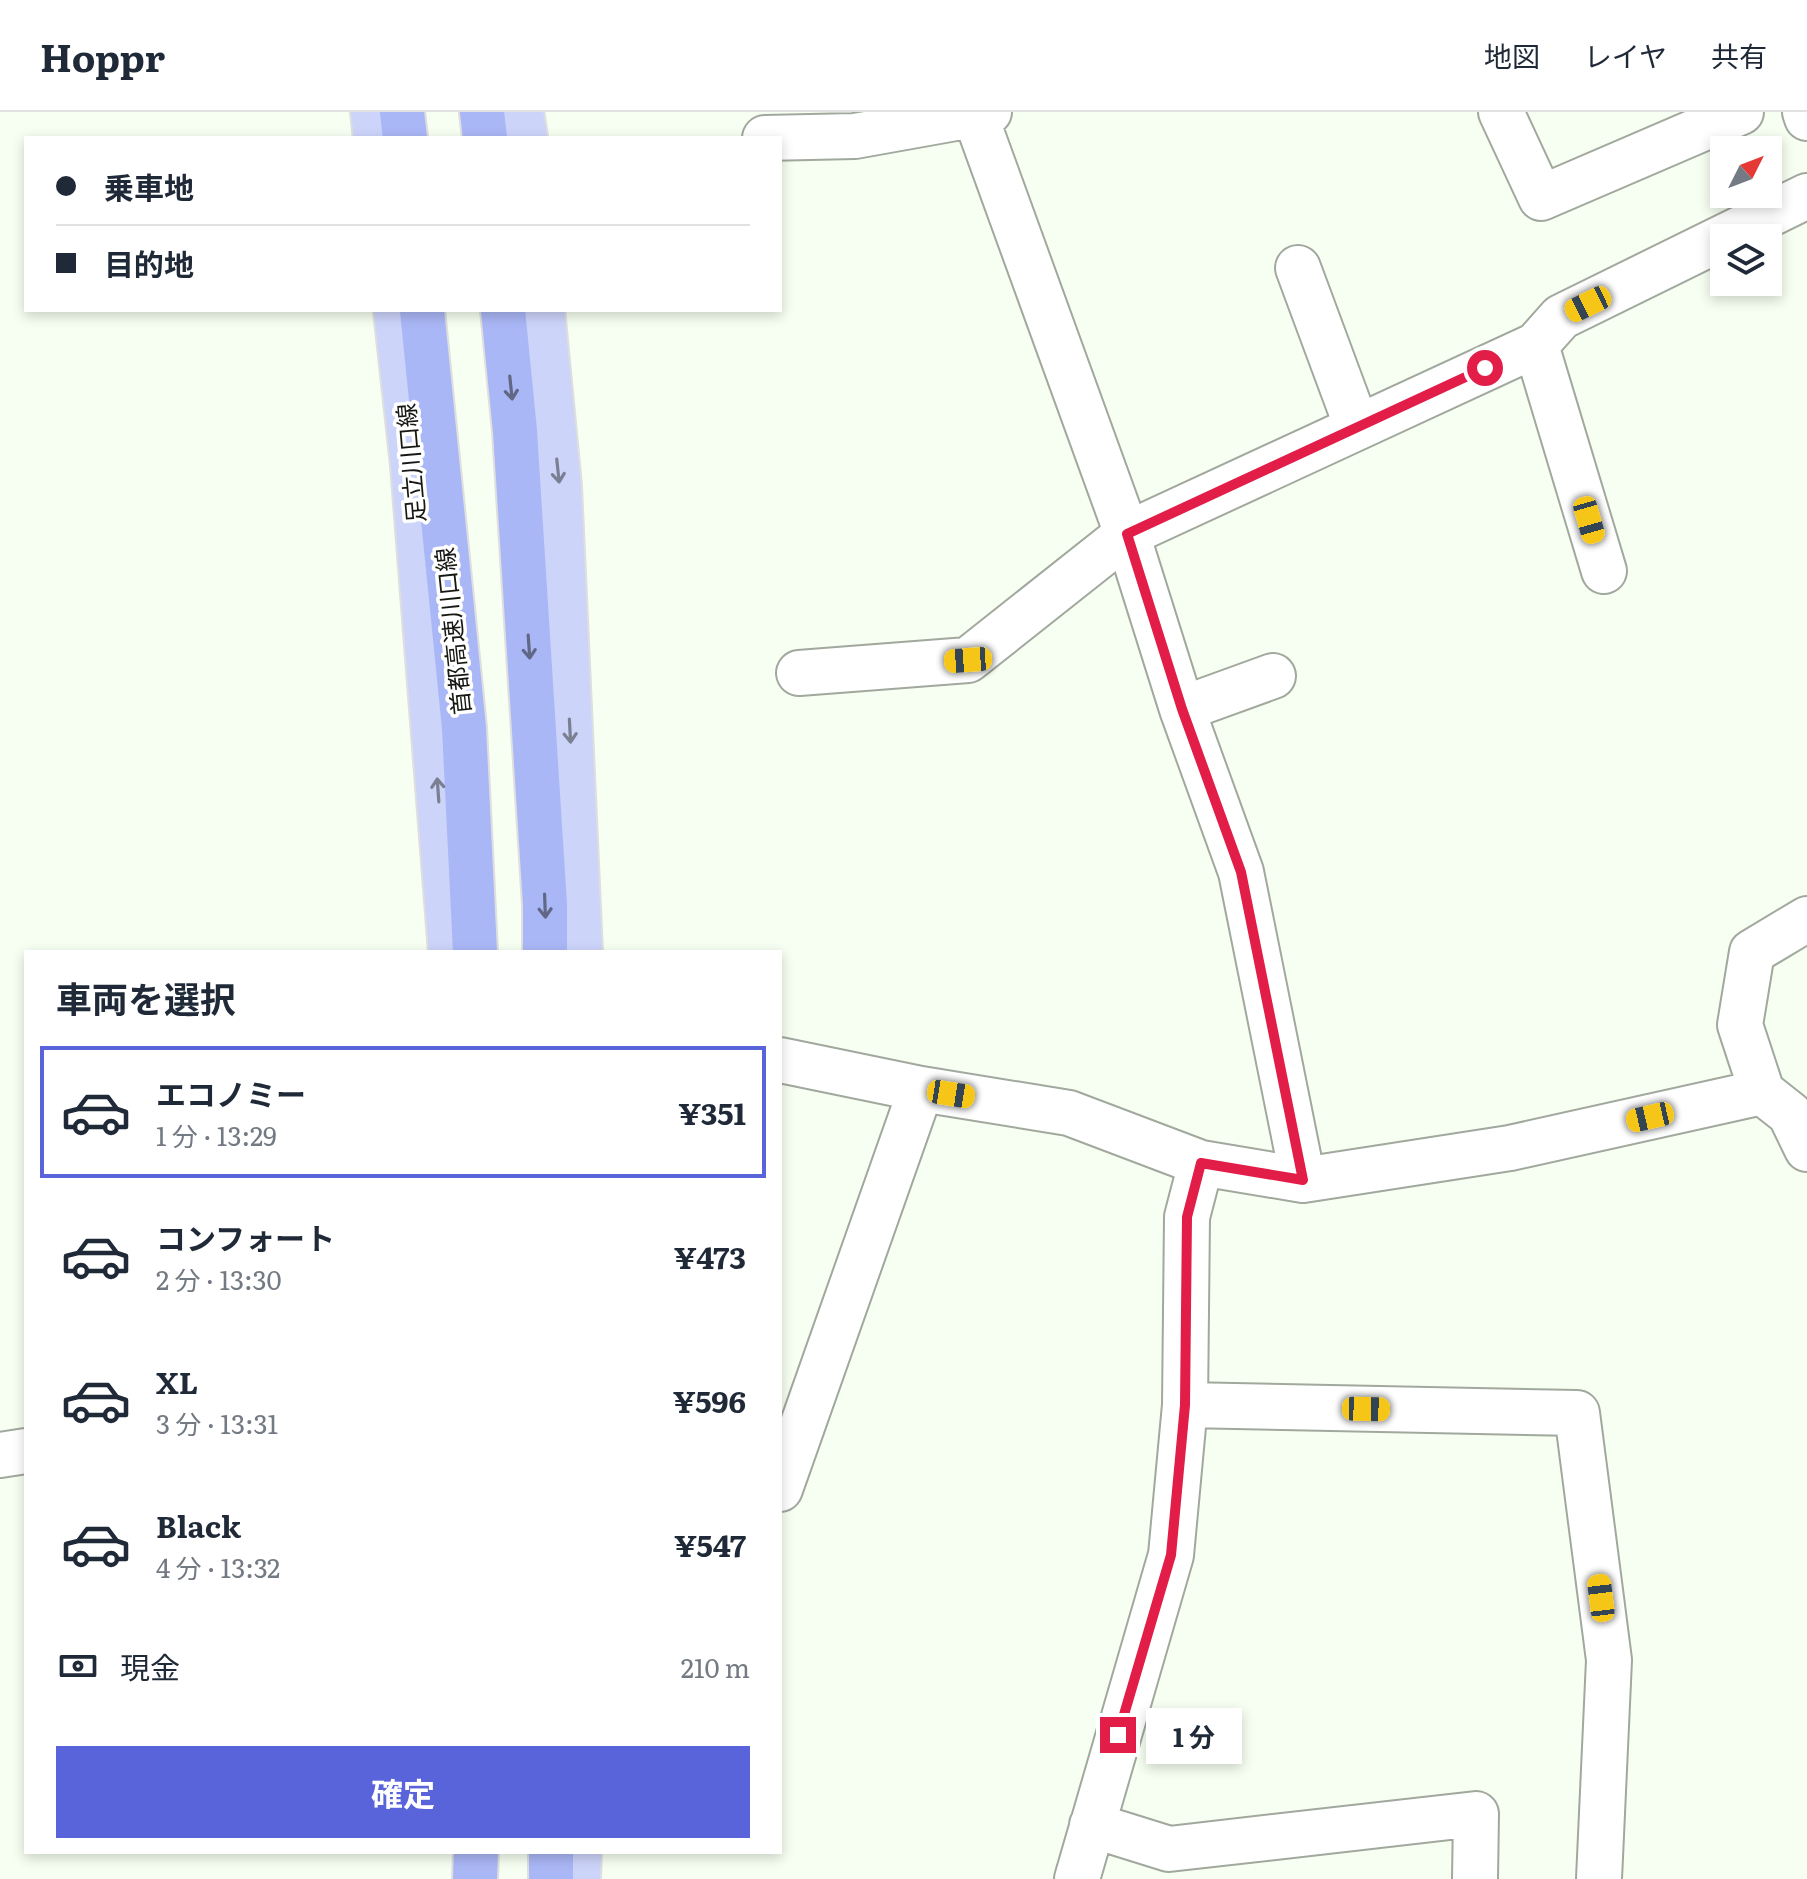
<!DOCTYPE html>
<html lang="ja">
<meta charset="utf-8">
<style>
:root{--surface:#fff;--page:#f6f6f7;--text:#1f2937;--muted:#747a83;--line:#e0e1e3;--accent:#5963da}
body{margin:0;font-family:Literata,"Noto Sans JP",serif;background:var(--page);color:var(--text);height:100vh;display:flex;flex-direction:column;font-size:30px;white-space:nowrap}
*{box-sizing:border-box;margin:0}
p{font-size:26px;color:var(--muted)}
.icon{flex:none;width:44px;height:44px;fill:none;stroke:currentColor;stroke-width:2;stroke-linecap:round;stroke-linejoin:round}
.map{position:relative;flex:1;overflow:hidden}
.sheet{position:absolute;left:24px;top:838px;width:758px;height:904px;display:flex;flex-direction:column;background:var(--surface);border-radius:0px;box-shadow:0 4px 12px #0003}
.sheet>*{flex:none}
.guide{position:absolute;left:24px;top:24px;width:758px;height:176px;border-radius:0px;box-shadow:0 4px 12px #0003;display:grid;align-content:center;height:176px;padding:0 32px;background:var(--surface)}
.needle{width:52px;rotate:48deg}
.controls{position:absolute;left:1710px;top:24px;display:grid;gap:16px}
.controls a{display:grid;place-items:center;width:72px;height:72px;border-radius:0px;background:var(--surface);box-shadow:0 4px 12px #0003;font-size:40px}
.end{position:absolute;width:36px;height:36px;margin:-18px;border:10px solid #e11d48;background:#fff;box-shadow:0 0 0 4px #fff}
.from{border-radius:50%}
.bubble{position:absolute;height:56px;border-radius:0px;background:var(--surface);box-shadow:0 4px 12px #0003;font-size:26px;font-weight:700;line-height:56px;text-align:center}
.car{position:absolute;width:24px;height:48px;margin:-24px -12px;border-radius:10px;box-shadow:0 0 6px 2px #0007;background:linear-gradient(#f5c518 24%,#345 0 40%,#f5c518 0 76%,#345 0 86%,#f5c518 0)}
.guide b{display:flex;align-items:center;gap:28px;height:76px;font-size:30px}
.guide b+b{border-top:2px solid var(--line)}
.guide i{width:20px;height:20px;background:var(--text)}
ul{padding:0;list-style:none}
li{display:flex;align-items:center;gap:24px;height:132px;margin:0 16px 12px;padding:0 16px;border:4px solid transparent;border-radius:0px}
li div{flex:1}
li b{display:block;font-size:30px}
li em{font-style:normal;font-weight:700}
li.on{border-color:var(--accent)}
li>.icon{width:72px;height:72px;stroke-width:1.5}
h2{padding:0 32px;font-size:36px;line-height:96px}
.pay{display:flex;align-items:center;gap:20px;height:88px;padding:0 32px;font-size:30px}
.pay p{margin-inline-start:auto}
.action{display:flex;gap:16px;margin-top:auto;padding:16px 32px}
.action a{flex:1;height:92px;border-radius:0px;background:var(--accent);color:#fff;font-size:32px;font-weight:700;line-height:92px;text-align:center}
header{display:flex;align-items:center;gap:48px;box-sizing:border-box;height:112px;padding:0 40px;background:var(--surface);border-bottom:2px solid var(--line)}
header strong{font-size:38px}
nav{display:flex;gap:44px;margin-inline-start:auto;font-size:28px}
.map>svg:first-child{display:block}
.lines{fill:none;stroke-linecap:round;stroke-linejoin:round}
.minor-casing{stroke:#a1a89d;stroke-width:48}
.major-casing{stroke:#dedfde;stroke-width:48}
.highway-casing{stroke:#dedfde;stroke-width:48}
.minor{stroke:#fff;stroke-width:44}
.major{stroke:#ccd4fa;stroke-width:44}
.highway{stroke:#aab7f6;stroke-width:44}
.oneway{stroke:#606885}
.oneway2{stroke:#7a7f92}
.route{stroke:#e11d48;stroke-width:10}
.labels{text-anchor:middle;stroke-width:7;stroke-linejoin:round;paint-order:stroke}
.street-label{font-size:24px;fill:#161814;stroke:#fff}
</style>
<header>
<strong>Hoppr</strong>
<nav><a>地図</a><a>レイヤ</a><a>共有</a></nav>
</header>
<div class="map">
<svg width="1807" height="1767" viewBox="0 0 1807 1767">
<rect width="100%" height="100%" fill="#f7fff2"/>
<g class="lines">
<defs>
<path id="minor" d="M 1501,0 L 1541,86 L 1741,0
M 1805,0 L 1807,6
M 975,3 L 1127,422 L 1182,597 L 1241,760 L 1303,1068
M 765,26 L 855,24 L 989,0
M 1298,156 L 1357,315
M 1536,233 L 1604,459
M 799,561 L 968,548 L 1127,422 L 1536,233 L 1561,205 L 1807,84
M 1182,597 L 1273,564
M 780,948 L 921,977 L 1069,1001 L 1201,1051
M 1762,980 L 1740,913 L 1752,840 L 1807,807
M 1185,1293 L 1577,1301 L 1609,1548 L 1599,1767
M 0,1343 L 26,1339
M 780,1377 L 921,977
M 1092,1713 L 1169,1737 L 1476,1702 L 1475,1767
M 1077,1767 L 1171,1443 L 1185,1293 L 1187,1105 L 1201,1051 L 1303,1068 L 1510,1036 L 1762,980 L 1790,1002 L 1807,1037"/>
<path id="major" d="M 373,0 L 376,26
M 521,0 L 525,26
M 396,198 L 413,353 L 451,840
M 542,198 L 559,374 L 580,840
M 578,1767 L 579,1740"/>
<path id="highway" d="M 402,0 L 405,26
M 482,0 L 485,26
M 422,198 L 464,616 L 475,840
M 503,198 L 515,319 L 545,793 L 545,840
M 475,1767 L 476,1740
M 551,1767 L 551,1740"/>
</defs>
<use href="#minor" class="minor-casing"/>
<use href="#major" class="major-casing"/>
<use href="#highway" class="highway-casing"/>
<use href="#minor" class="minor"/>
<use href="#major" class="major"/>
<use href="#highway" class="highway"/>
</g>
<defs><path id="oneway-shaft" d="M-6 0H5M1.5-3L5.5 0L1.5 3" fill="none" stroke-width="1.6" stroke-linecap="round" stroke-linejoin="round" transform="scale(2)"/></defs>
<g class="oneway">
<use href="#oneway-shaft" transform="translate(511 276) rotate(84)"/>
<use href="#oneway-shaft" transform="translate(529 535) rotate(86)"/>
<use href="#oneway-shaft" transform="translate(545 794) rotate(88)"/>
</g>
<g class="oneway2">
<use href="#oneway-shaft" transform="translate(558 359) rotate(84)"/>
<use href="#oneway-shaft" transform="translate(570 619) rotate(87)"/>
<use href="#oneway-shaft" transform="translate(438 678) rotate(-94)"/>
</g>
<g class="lines">
<path class="route" d="M 1118,1623 L 1171,1443 L 1185,1293 L 1187,1105 L 1201,1051 L 1303,1068 L 1241,760 L 1182,597 L 1127,422 L 1485,256"/>
</g>
<g class="labels">
<g class="street-label">
<text transform="translate(412 351) rotate(-95)" y="8">足立川口線</text>
<text transform="translate(454 519) rotate(-96)" y="8">首都高速川口線</text>
</g>
</g>
</svg>
<div class="controls">
<a><svg class="needle" viewBox="-14 -14 28 28"><path d="M0-13l5 13h-10z" fill="#e53935"/><path d="M0 13l5-13h-10z" fill="#747a83"/></svg></a>
<a><svg class="icon" aria-label="layers" viewBox="0 0 24 24"><path d="M12 4l9 5-9 5-9-5zM3 14l9 5 9-5"/></svg></a>
</div>
<i class="end from" style="left:1485px;top:256px"></i>
<i class="end" style="left:1118px;top:1623px"></i>
<div class="bubble" style="left:1146px;top:1596px;width:96px">1 分</div>
<i class="car" style="left:1588px;top:192px;rotate:244deg"></i>
<i class="car" style="left:1589px;top:408px;rotate:164deg"></i>
<i class="car" style="left:968px;top:548px;rotate:266deg"></i>
<i class="car" style="left:951px;top:982px;rotate:99deg"></i>
<i class="car" style="left:1650px;top:1005px;rotate:257deg"></i>
<i class="car" style="left:1366px;top:1297px;rotate:91deg"></i>
<i class="car" style="left:1601px;top:1486px;rotate:353deg"></i>
<div class="guide">
<b><i class="from"></i>乗車地</b>
<b><i></i>目的地</b>
</div>
<section class="sheet">
<h2>車両を選択</h2>
<ul>
<li class="on"><svg class="icon" aria-label="car" viewBox="0 0 24 24"><path d="M5 17H2v-5l4-1 3-4h7l3 4 3 1v5h-3M9 17h6M6 11h13"/><circle cx="7" cy="17" r="2"/><circle cx="17" cy="17" r="2"/></svg><div><b>エコノミー</b><p>1 分 · 13:29</p></div><em>¥351</em></li>
<li><svg class="icon" aria-label="car" viewBox="0 0 24 24"><path d="M5 17H2v-5l4-1 3-4h7l3 4 3 1v5h-3M9 17h6M6 11h13"/><circle cx="7" cy="17" r="2"/><circle cx="17" cy="17" r="2"/></svg><div><b>コンフォート</b><p>2 分 · 13:30</p></div><em>¥473</em></li>
<li><svg class="icon" aria-label="car" viewBox="0 0 24 24"><path d="M5 17H2v-5l4-1 3-4h7l3 4 3 1v5h-3M9 17h6M6 11h13"/><circle cx="7" cy="17" r="2"/><circle cx="17" cy="17" r="2"/></svg><div><b>XL</b><p>3 分 · 13:31</p></div><em>¥596</em></li>
<li><svg class="icon" aria-label="car" viewBox="0 0 24 24"><path d="M5 17H2v-5l4-1 3-4h7l3 4 3 1v5h-3M9 17h6M6 11h13"/><circle cx="7" cy="17" r="2"/><circle cx="17" cy="17" r="2"/></svg><div><b>Black</b><p>4 分 · 13:32</p></div><em>¥547</em></li>
</ul>
<div class="pay"><svg class="icon" aria-label="cash" viewBox="0 0 24 24"><path d="M3 7h18v10H3z"/><circle cx="12" cy="12" r="2"/></svg>現金<p>210 m</p></div>
<div class="action"><a>確定</a></div>
</section>
</div>
